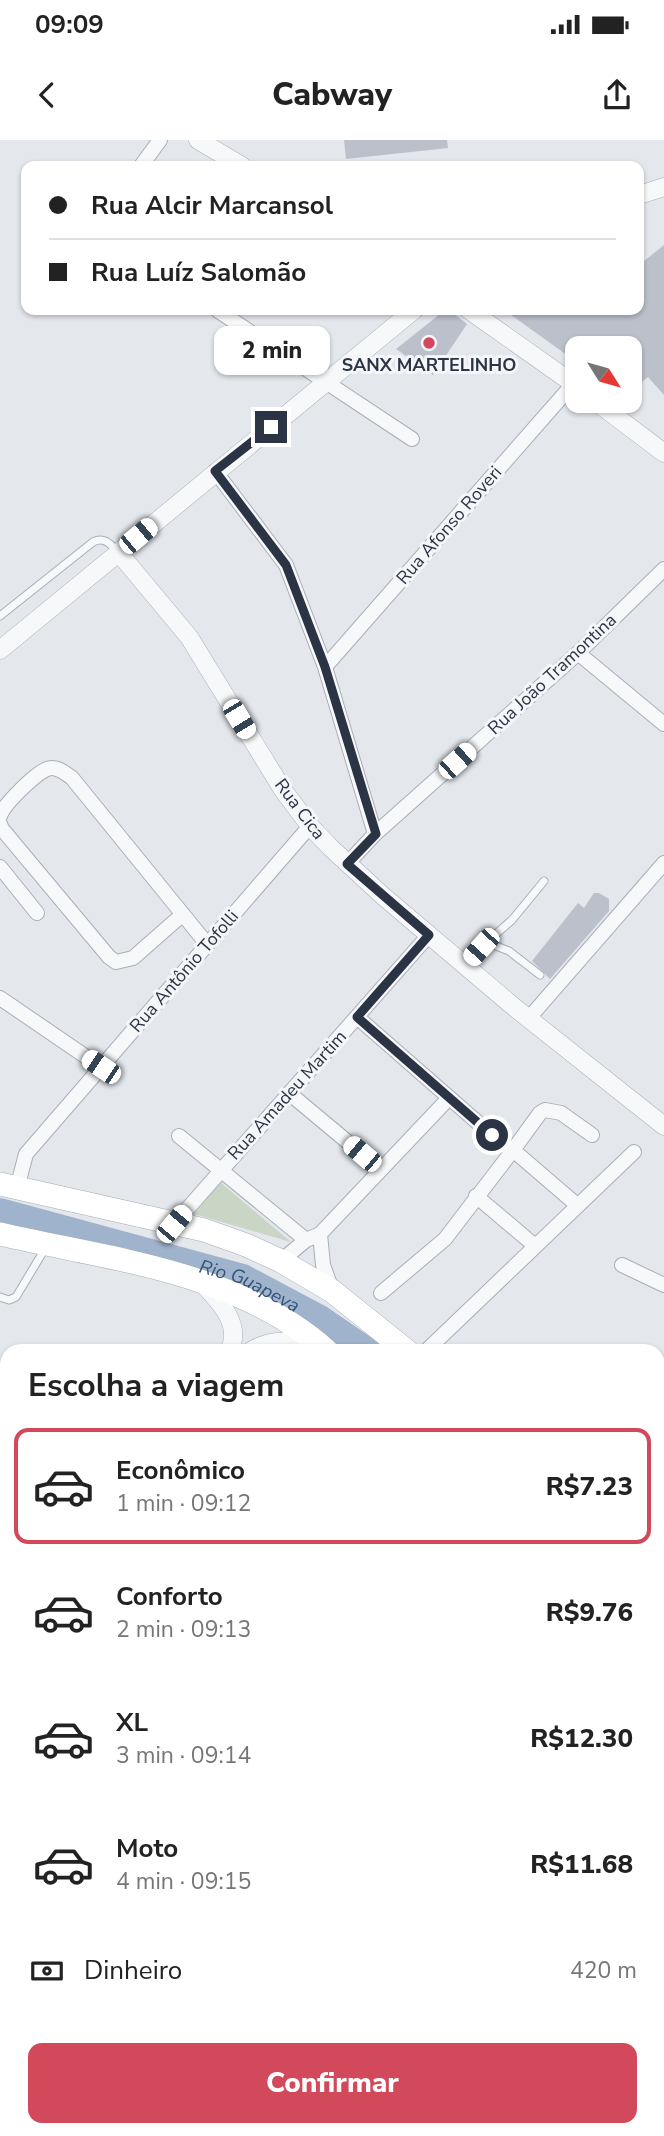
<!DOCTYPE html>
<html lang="pt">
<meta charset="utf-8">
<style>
:root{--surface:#fff;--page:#f2f2f2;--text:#222;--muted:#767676;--line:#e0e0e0;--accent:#d1495b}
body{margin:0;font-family:"Nunito Sans",sans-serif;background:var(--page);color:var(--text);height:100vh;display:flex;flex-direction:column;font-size:26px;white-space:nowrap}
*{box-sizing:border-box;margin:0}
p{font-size:23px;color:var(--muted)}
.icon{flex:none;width:38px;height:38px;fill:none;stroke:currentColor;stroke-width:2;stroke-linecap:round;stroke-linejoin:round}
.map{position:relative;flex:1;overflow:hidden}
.drawer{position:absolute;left:0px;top:1204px;width:665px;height:793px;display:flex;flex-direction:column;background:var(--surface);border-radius:21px 21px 0 0;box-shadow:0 2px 5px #0004}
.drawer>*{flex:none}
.hud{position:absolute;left:21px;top:21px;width:623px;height:154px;border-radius:14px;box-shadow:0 2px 5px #0004;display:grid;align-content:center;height:154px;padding:0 28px;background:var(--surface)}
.needle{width:46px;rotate:127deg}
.tools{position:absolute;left:565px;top:196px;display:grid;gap:14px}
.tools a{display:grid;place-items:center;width:77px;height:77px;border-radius:14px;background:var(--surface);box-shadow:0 2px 5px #0004;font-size:35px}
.end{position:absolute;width:32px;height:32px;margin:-16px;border:9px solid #2b3445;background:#fff;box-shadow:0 0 0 4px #fff}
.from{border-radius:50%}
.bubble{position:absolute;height:49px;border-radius:14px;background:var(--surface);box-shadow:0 2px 5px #0004;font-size:23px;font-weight:800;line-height:49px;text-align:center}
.car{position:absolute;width:21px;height:42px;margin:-21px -10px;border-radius:9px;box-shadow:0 0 5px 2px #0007;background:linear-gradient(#fff 24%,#345 0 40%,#fff 0 76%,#345 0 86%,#fff 0)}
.hud b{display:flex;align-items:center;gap:24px;height:66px;font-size:26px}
.hud b+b{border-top:2px solid var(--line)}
.hud i{width:18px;height:18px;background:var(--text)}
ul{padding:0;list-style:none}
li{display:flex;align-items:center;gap:21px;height:116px;margin:0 14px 10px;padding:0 14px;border:4px solid transparent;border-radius:14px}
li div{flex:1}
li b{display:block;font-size:26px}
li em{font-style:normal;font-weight:800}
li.active{border-color:var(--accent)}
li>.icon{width:63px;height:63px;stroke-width:1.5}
h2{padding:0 28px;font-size:32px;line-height:84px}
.pay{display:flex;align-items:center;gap:18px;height:77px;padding:0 28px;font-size:26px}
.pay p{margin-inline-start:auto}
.cta{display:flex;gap:14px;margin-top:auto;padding:14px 28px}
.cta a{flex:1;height:80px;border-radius:14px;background:var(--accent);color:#fff;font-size:28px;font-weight:800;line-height:80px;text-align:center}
.status{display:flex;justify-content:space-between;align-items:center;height:49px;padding:0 35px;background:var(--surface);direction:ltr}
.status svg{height:19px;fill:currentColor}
header{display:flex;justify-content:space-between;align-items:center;height:91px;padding:0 28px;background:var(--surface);font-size:32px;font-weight:800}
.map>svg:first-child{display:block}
.green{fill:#c9d6c5}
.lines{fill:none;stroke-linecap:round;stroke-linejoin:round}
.river{stroke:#9fb4cc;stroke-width:26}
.building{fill:#bbc0ca}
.service-casing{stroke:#a9aeb7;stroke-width:9}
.minor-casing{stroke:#a9aeb7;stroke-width:16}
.tertiary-casing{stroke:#a9aeb7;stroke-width:19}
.primary-casing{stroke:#a3abb8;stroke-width:24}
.service{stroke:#f7f8fa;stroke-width:7}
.minor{stroke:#f7f8fa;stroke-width:14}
.tertiary{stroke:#f7f8fa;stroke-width:18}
.primary{stroke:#fff;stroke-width:23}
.route{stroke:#2b3445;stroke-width:9}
.poi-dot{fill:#d1495b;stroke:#f4f6f9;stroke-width:2.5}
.labels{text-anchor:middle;stroke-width:6;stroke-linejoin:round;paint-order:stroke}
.poi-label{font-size:18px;font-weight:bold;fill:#2b3445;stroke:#f4f6f9}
.street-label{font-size:18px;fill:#2b3445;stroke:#f4f6f9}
.water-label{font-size:19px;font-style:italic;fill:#34527a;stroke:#f4f6f9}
</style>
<div class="status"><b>09:09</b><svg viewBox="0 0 49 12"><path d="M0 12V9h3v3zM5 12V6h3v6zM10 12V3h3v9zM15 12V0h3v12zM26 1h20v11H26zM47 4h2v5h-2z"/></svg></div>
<header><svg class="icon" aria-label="back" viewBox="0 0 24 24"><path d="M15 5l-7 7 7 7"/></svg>Cabway<svg class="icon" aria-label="share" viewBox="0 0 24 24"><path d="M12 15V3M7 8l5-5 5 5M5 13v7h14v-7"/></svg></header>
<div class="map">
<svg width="664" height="1996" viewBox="0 0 664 1996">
<rect width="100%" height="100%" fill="#e4e7ec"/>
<path class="green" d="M 220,1042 L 291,1102 L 194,1074 Z
M 0,1899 L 7,1901 L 7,1982 L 0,1980 Z
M 36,1990 L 195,1990 L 204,1996 L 55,1996 Z"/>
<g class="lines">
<g class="river">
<path id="s1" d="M 0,1071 L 243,1137 L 320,1178 L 368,1211"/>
<path d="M 658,1575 L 664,1582"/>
</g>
</g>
<path class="building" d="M 344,0 L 447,0 L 448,8 L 346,19 Z
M 664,105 L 664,255 L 648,237 L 630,252 L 630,208 L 578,208 L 578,223 L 504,170 L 639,170 L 639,125 Z
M 446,172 L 452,172 L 467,184 L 433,235 L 396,209 L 440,174 Z
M 594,753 L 599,753 L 609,759 L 609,771 L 550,839 L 532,821 L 578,763 L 584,768 Z"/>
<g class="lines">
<defs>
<path id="service" d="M 0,476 L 93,402 C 105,396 111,405 119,413
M 486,802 L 509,811 L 540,835
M 465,824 L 481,807 L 512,780 L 544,741
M 0,1157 L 9,1160 L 16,1157 L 46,1107
M 658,1297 L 664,1304
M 658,1390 L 664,1397 L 658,1401"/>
<path id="minor" d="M 141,26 L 160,0
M 217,170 L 412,299
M 215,331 L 286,425 L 325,527 L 375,694
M 578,513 L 664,584
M 325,527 L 573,244
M 0,676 C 4,664 35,634 47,629 C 56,625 65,633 72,638 L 207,804
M 0,684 L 2,689 L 109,817 L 116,822 L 133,818 L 183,774
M 347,724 L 375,694 L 578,513 L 664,429
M 0,727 L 37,773
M 0,858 L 101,927
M 357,877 L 492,995
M 529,878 L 664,723
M 289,953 L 380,1029
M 179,996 L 306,1100
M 513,1010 L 540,973 L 545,970 L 561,973 L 592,995
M 17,1048 L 26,1014 L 310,686
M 476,1056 L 534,1105
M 174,1084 L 429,795
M 320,1094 L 323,1125 L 332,1150
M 281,1121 L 306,1100 L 320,1094 L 449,958
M 622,1125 L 664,1145
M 381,1153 L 445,1099 L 513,1010 L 577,1065
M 426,1211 L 634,1012
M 0,1276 L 7,1281
M 0,1411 L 7,1416
M 658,1499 L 664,1498
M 0,1724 L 7,1727
M 658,1745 L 664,1733
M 0,1878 L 7,1881
M 221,1990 L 230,1996
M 438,1990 L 446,1996
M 580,1990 L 589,1996
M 0,1994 L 9,1996"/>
<path id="tertiary" d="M 198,0 L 242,26
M 639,55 L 664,47
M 469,170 L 578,247
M 595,261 L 664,313
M 119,413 L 189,497 L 283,650 L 310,686 L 331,708 L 383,756 L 514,867 L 664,986
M 0,510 L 414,170
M 203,1144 C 219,1161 243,1185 229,1211
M 251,1211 C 273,1197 294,1201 318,1206
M 0,1526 L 7,1516"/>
<path id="primary" d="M 0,1044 L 204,1090 L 246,1105 L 281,1121 L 332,1151 L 407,1211
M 0,1094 C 112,1120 237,1131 327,1211
M 658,1527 L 664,1535
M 658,1606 L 664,1614
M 0,1657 L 7,1660
M 0,1680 L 7,1683
M 658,1898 L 664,1905
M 658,1980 L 664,1985"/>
</defs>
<use href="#service" class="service-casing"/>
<use href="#minor" class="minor-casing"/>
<use href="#tertiary" class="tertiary-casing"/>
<use href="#primary" class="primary-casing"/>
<use href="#service" class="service"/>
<use href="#minor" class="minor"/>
<use href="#tertiary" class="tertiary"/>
<use href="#primary" class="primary"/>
</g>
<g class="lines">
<path class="route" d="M 271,287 L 215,331 L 286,425 L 325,527 L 376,694 L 347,724 L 429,795 L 357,877 L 492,995"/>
</g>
<circle class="poi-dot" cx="429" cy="203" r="7"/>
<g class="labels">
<g class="poi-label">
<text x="429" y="231">SANX MARTELINHO</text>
</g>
<g class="street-label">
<text transform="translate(449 385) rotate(-49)" y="6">Rua Afonso Roveri</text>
<text transform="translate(552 534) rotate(-43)" y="6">Rua João Tramontina</text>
<text transform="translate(300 669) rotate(53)" y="6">Rua Cica</text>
<text transform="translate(184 831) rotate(-49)" y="6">Rua Antônio Tofolli</text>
<text transform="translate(287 955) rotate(-48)" y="6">Rua Amadeu Martim</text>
</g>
<g class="water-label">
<text dy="7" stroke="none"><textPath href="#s1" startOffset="261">Rio Guapeva</textPath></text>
</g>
</g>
</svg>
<div class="tools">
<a><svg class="needle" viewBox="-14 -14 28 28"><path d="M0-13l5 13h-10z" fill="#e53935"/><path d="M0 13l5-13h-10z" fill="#767676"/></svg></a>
</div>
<i class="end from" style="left:492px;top:995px"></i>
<i class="end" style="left:271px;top:287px"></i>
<div class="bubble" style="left:214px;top:186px;width:116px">2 min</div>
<i class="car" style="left:138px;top:396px;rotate:50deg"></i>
<i class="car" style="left:239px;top:579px;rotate:149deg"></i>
<i class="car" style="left:457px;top:621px;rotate:48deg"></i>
<i class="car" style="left:481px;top:807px;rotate:222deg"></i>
<i class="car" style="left:101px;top:927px;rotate:304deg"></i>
<i class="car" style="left:362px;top:1014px;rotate:310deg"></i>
<i class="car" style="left:174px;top:1084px;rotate:40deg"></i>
<div class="hud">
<b><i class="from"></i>Rua Alcir Marcansol</b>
<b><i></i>Rua Luíz Salomão</b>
</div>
<section class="drawer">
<h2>Escolha a viagem</h2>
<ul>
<li class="active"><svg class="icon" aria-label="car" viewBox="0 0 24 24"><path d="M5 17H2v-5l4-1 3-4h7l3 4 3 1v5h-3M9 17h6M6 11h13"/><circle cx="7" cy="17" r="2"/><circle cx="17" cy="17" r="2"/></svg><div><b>Econômico</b><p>1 min · 09:12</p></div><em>R$7.23</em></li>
<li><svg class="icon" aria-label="car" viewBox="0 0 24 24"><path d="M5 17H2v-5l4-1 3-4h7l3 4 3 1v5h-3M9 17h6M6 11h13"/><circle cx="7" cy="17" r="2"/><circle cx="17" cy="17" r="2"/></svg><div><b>Conforto</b><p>2 min · 09:13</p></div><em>R$9.76</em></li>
<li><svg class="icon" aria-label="car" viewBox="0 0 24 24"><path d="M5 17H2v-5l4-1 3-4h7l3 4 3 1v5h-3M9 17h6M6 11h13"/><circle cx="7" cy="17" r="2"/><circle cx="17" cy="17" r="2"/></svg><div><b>XL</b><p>3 min · 09:14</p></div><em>R$12.30</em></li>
<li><svg class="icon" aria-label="car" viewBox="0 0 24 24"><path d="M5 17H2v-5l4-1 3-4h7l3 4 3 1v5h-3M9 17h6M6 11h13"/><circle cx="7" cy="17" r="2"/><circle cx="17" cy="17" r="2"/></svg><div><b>Moto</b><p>4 min · 09:15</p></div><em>R$11.68</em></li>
</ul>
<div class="pay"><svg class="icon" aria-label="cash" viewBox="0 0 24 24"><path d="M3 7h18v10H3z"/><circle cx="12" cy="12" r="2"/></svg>Dinheiro<p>420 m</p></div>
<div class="cta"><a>Confirmar</a></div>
</section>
</div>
